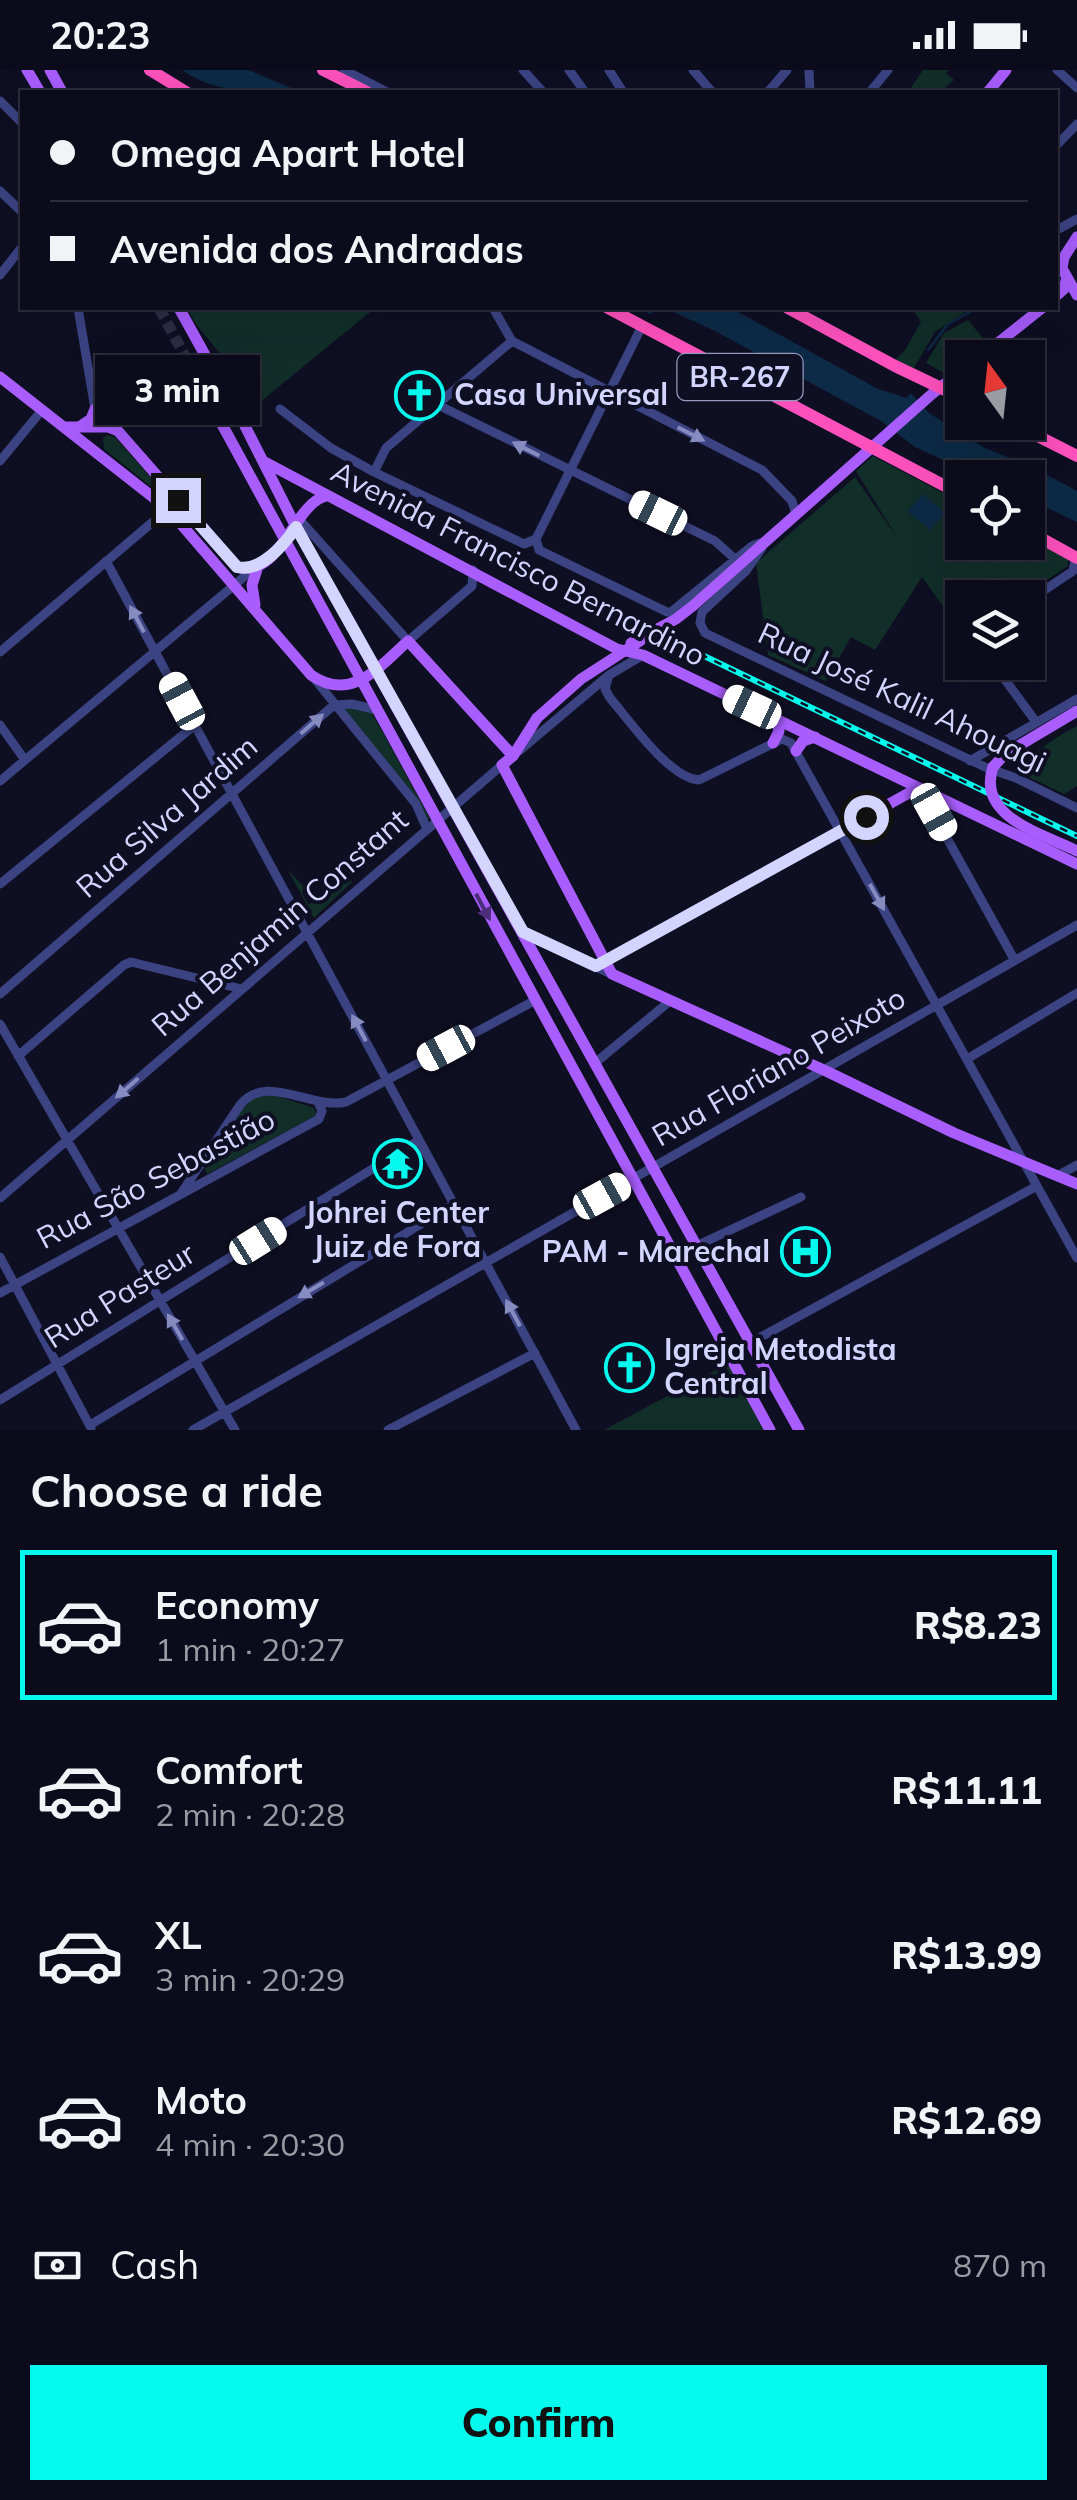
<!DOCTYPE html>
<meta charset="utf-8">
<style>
:root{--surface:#0b0b1b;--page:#191928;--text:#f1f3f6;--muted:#9a9ba3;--line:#2b2b3a;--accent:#05f9ec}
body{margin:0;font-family:Mulish,sans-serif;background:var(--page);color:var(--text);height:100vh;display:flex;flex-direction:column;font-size:38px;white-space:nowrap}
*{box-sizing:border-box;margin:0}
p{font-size:32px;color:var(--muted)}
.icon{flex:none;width:55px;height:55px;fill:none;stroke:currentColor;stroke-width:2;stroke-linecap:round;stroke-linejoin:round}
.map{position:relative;height:1360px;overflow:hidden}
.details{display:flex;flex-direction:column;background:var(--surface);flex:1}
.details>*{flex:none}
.hud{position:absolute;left:20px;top:20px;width:1038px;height:220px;border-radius:0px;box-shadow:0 10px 40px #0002,0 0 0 2px var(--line);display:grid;align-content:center;height:220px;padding:0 30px;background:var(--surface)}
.needle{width:65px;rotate:345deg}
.controls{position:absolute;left:945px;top:270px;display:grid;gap:20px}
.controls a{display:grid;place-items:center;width:100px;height:100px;border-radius:0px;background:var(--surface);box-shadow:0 10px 40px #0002,0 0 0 2px var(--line);font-size:50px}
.end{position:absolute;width:45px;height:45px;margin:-22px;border:12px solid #d3d5fe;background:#111;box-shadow:0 0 0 5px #111}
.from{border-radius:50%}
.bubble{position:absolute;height:70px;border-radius:0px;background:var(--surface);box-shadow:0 10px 40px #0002,0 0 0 2px var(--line);font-size:32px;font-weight:800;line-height:70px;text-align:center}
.car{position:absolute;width:30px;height:60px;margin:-30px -15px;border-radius:12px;box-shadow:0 0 8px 2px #0007;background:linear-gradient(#fff 24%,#345 0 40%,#fff 0 76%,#345 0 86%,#fff 0)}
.hud b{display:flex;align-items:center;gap:35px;height:95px;font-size:38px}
.hud b+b{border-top:2px solid var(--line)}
.hud i{width:25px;height:25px;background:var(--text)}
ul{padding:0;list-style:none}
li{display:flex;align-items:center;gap:30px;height:150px;margin:0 20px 15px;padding:0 10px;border:5px solid transparent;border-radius:0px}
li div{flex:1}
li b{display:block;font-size:38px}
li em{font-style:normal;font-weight:800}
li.active{border-color:var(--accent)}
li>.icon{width:90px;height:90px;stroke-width:1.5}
h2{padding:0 30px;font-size:45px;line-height:120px}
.pay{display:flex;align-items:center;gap:25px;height:110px;padding:0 30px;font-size:38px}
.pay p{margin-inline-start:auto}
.cta{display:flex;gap:20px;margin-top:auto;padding:20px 30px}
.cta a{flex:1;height:115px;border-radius:0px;background:var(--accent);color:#111;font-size:40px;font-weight:800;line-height:115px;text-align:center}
.status{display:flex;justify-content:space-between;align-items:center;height:70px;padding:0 50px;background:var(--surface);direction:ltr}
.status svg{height:28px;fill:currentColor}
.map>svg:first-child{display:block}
.green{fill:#122e29}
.water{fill:#0d2a46}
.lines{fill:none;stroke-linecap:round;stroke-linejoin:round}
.stream{stroke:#0d2a46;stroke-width:2.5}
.major-tunnel{stroke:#2c2d45;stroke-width:11;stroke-dasharray:11 5.5;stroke-linecap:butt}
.minor{stroke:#3b4383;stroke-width:9}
.major{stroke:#a85dfc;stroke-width:11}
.highway{stroke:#fc51bc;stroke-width:12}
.rail-casing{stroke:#05f9ec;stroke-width:6}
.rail{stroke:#0f0f24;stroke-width:2.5;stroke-dasharray:8;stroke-linecap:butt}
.major-bridge{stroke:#a85dfc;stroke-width:11}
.oneway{fill:#878cc0}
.oneway2{fill:#4c2e7a}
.route{stroke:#d3d5fe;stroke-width:12}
.labels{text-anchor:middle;stroke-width:8;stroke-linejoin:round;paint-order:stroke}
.shield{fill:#0f0f24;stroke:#989abd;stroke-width:2.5}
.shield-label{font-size:28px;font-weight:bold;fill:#d3d5fe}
.poi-label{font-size:30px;font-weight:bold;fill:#d3d5fe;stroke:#0f0f24;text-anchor:start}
.street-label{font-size:30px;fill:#d3d5fe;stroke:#0f0f24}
</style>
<div class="status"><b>20:23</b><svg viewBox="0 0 49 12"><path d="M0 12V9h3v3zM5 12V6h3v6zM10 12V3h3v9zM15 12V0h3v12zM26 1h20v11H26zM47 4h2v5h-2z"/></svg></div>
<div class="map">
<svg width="1077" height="1360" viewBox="0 0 1077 1360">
<rect width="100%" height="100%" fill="#0f0f24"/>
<path class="green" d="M 923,0 L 949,0 L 946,3 L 954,10 L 940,22 L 908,22 Z
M 187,238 L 387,238 L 381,243 L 375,238 L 260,332 L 195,253 Z
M 912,238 L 971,238 L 935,262 L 912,301 L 894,291 L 905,280 L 921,252 Z
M 968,250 L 986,272 L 968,287 L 962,288 L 962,292 L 948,305 L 926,293 L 944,263 Z
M 107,365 L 115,367 L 161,419 L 158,422 L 104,379 L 103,368 Z
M 873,386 L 962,433 L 962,472 L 1028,472 L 1028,468 L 1068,489 L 1068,496 L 1021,527 L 962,528 L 962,563 L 922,507 L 875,580 L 851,567 L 826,611 L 768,585 L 756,493 L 855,407 L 898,469 L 856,401 Z
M 354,637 L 372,643 L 430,748 L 428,750 L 408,717 L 341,639 Z
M 1077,656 L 1077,716 L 1064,724 L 1022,704 C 1035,679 1053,669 1077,656 Z
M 288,800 L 304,817 L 302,823 L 309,835 L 345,803 L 352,812 L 314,848 Z
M 268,1023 L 314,1038 L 317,1045 L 207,1104 L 203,1094 L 247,1029 Z
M 729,1293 L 767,1360 L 604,1360 Z"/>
<path class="water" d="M 182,0 L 248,0 L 301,22 C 259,23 218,25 182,0 Z
M 648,238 L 731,238 L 878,319 L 907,328 L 911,323 L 929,343 L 985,378 L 1032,397 L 1077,421 L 1077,452 L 1028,429 L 1028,408 L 980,407 L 915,377 L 881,351 L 715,261 L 667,239 L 654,240 L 651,244 L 648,243 Z
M 923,424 L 945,443 L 930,460 L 908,441 Z"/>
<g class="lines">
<path class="stream" d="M 928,280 L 948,254 L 977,238"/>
<path class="major-tunnel" d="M 159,238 L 200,314
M 205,285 L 245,356"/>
<path class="minor" d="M 344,0 L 387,22
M 523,0 L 543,22
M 569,0 L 585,22
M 609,0 L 623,22
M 693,0 L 712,22
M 809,0 L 810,22
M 1057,0 L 1077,18
M 768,22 L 787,0
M 870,22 L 888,0
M 0,31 L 22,53
M 1055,77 L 1077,54
M 0,121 L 22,142
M 1055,161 L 1077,149
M 0,205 L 22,177
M 78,238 L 96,345
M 493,238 L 512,271 L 762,400 L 792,431 L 796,444
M 436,334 L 715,471 L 735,489
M 280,339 L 331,378 L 374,402 L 524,474 L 536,469
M 0,391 L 42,340
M 374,402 L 386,378 L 512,271
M 299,449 L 408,571 L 472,516 L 473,500
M 536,469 L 539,480 L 667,542 L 671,542 L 752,476 L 760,473
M 536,469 L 642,256
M 762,478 L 746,501 L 702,542 L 700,553 L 705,563 L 987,698 L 1016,708 L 1077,738
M 106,491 L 576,1360
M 1028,531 L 1073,501 L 1076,487
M 0,582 L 169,438
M 992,592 L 1036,652
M 609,605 L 605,619 L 610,628 C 630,651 669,708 699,710 L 782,669 L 791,673 L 1077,1188
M 313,607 L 416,734 L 427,759
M 0,655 L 25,690
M 519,681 L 609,605 L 643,585
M 970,691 L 1077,629
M 0,711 L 256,497
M 939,728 L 933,743 L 1014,889
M 0,814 L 195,655
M 523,863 L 611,904
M 0,924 L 334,635 L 352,634 L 377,640
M 0,954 L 235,1360
M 18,986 L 124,895 L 131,892 L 242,919
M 967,989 L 1077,923
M 595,993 L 670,931
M 1057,1106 L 1077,1095
M 182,1122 L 240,1035 C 266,1002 312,1040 346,1032 L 534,931
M 0,1128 L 502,695
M 696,1176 L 801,1127
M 0,1187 L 91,1358
M 0,1223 L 319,1049 L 322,1041 L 318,1032
M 750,1273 L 1037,1116
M 0,1330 L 419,1070
M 90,1355 L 454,1134
M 193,1360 L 1077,855
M 388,1360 L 535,1283"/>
<path class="major" d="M 27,0 L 40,22
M 50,0 L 62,22
M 988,22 L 1006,0
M 1055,186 L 1077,225
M 1062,198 L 1064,187 L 1077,167
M 1055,227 L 1064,219 L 1067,207
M 179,238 L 205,285
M 979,288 L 1042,238
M 0,307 L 168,439 L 311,605 C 351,633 379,597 408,571 L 513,686
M 200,314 L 770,1360
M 245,356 L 296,457 L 799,1360
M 66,357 L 108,357 L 118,361 L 237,497 C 281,509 293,434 326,426
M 79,357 L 91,349 L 95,339
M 263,391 L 617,579 L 643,585 L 1077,794
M 255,535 L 252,515 L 258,496
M 631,573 L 676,549 L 694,535 L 932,324 L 962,300
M 537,648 L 513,686 L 502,695 L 612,904 L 826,1001 L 954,1063 L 1077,1114
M 773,673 L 779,661 L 776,648
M 796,681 L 803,671 L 815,667
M 993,697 L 1005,684 L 1077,641
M 605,891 L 918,718"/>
<path class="highway" d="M 150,0 L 186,22
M 323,0 L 367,22
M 608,238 L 962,425
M 788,238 L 895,296 L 962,328
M 1010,352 L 1077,386
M 1028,461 L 1077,488"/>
<defs>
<path id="rail" d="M 671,570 L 1077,766"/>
</defs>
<use href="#rail" class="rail-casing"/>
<use href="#rail" class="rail"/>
<path class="major-bridge" d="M 537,648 L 581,609 L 640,571
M 993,697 C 976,747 1043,764 1077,781"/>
</g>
<defs><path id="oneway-solid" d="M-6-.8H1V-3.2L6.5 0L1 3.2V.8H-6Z" transform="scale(2.5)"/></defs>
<g class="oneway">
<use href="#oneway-solid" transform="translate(691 364) rotate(27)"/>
<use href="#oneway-solid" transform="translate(526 379) rotate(-153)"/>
<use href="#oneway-solid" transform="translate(137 549) rotate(-118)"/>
<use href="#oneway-solid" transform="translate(312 654) rotate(-41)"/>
<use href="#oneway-solid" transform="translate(877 827) rotate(61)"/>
<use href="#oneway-solid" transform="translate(359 958) rotate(-118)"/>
<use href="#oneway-solid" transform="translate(127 1018) rotate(139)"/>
<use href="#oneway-solid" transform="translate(311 1220) rotate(149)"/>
<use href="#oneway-solid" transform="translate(513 1243) rotate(-118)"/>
<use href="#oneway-solid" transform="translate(175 1257) rotate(-120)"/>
</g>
<use class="oneway2" href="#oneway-solid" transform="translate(483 837) rotate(62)"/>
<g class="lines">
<path class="route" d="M 178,430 L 237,497 C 260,503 284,475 296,457 L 523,862 L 596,896 L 866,747"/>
</g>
<defs>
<symbol id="church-ring" viewBox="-11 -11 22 22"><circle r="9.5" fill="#0f0f24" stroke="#05f9ec" stroke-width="1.5"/><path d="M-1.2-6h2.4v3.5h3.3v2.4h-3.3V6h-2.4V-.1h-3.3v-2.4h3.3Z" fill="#05f9ec"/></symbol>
<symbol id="temple-ring" viewBox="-11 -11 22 22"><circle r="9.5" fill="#0f0f24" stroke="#05f9ec" stroke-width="1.5"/><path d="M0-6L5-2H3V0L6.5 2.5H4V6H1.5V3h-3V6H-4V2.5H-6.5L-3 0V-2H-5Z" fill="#05f9ec"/></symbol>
<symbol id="hospital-ring" viewBox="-11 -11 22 22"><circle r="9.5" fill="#0f0f24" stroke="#05f9ec" stroke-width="1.5"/><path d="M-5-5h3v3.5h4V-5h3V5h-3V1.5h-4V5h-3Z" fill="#05f9ec"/></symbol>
</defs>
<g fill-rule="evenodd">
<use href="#church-ring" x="392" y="298" width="55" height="55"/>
<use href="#temple-ring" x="370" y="1066" width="55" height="55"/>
<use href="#hospital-ring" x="778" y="1154" width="55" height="55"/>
<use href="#church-ring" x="602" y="1270" width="55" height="55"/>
</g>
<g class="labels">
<rect class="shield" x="677.5" y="284" width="125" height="46" rx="8"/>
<g class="shield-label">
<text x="740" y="317">BR-267</text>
</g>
<g class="poi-label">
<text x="454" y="335">Casa Universal</text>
<text x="397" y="1153" text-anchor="middle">Johrei Center<tspan x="397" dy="34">Juiz de Fora</tspan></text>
<text x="770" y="1192" text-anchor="end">PAM - Marechal</text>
<text x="664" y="1290">Igreja Metodista<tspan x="664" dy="34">Central</tspan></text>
</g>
<g class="street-label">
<text transform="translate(518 494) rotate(27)" y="10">Avenida Francisco Bernardino</text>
<text transform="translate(902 628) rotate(25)" y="10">Rua José Kalil Ahouagi</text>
<text transform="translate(167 747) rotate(-41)" y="10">Rua Silva Jardim</text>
<text transform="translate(280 853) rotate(-41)" y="10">Rua Benjamin Constant</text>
<text transform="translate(779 997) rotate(-30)" y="10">Rua Floriano Peixoto</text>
<text transform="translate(156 1109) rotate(-28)" y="10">Rua São Sebastião</text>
<text transform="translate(120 1226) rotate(-32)" y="10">Rua Pasteur</text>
</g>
</g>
</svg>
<div class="controls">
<a><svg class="needle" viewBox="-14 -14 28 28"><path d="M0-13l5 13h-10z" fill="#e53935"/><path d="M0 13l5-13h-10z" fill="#9a9ba3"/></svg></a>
<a><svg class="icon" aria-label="locate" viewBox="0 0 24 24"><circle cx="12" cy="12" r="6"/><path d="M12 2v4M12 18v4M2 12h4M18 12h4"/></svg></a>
<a><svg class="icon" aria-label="layers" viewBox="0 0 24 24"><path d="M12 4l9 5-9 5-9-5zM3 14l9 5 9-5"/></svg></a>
</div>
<i class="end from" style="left:866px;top:747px"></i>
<i class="end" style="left:178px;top:430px"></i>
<div class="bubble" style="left:95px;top:285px;width:165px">3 min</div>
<i class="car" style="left:658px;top:443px;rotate:296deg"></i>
<i class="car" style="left:182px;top:631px;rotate:332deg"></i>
<i class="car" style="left:752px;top:637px;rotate:295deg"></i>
<i class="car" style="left:934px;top:742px;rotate:151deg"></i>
<i class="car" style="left:446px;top:978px;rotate:242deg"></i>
<i class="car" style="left:602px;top:1126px;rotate:61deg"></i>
<i class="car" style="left:258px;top:1171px;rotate:58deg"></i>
<div class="hud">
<b><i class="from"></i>Omega Apart Hotel</b>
<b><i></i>Avenida dos Andradas</b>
</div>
</div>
<section class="details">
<h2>Choose a ride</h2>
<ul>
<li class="active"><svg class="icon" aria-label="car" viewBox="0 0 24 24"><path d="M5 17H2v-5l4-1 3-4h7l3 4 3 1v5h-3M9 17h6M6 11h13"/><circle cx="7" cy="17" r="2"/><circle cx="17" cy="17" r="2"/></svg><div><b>Economy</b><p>1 min · 20:27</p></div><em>R$8.23</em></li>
<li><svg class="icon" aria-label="car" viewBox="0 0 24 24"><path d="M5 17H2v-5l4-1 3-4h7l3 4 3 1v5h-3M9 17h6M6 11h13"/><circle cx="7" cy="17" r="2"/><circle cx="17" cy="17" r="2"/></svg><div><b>Comfort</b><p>2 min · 20:28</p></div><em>R$11.11</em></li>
<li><svg class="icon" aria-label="car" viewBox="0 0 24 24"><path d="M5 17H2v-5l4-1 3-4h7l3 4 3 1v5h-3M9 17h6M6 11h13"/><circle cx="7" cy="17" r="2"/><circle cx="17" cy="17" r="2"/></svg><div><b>XL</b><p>3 min · 20:29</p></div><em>R$13.99</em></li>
<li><svg class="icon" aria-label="car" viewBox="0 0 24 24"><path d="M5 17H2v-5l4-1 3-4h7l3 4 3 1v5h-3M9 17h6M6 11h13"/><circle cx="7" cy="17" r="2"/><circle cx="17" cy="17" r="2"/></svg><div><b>Moto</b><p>4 min · 20:30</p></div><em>R$12.69</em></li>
</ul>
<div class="pay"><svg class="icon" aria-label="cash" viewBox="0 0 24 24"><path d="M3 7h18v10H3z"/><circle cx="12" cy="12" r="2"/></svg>Cash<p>870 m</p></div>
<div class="cta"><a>Confirm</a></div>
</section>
